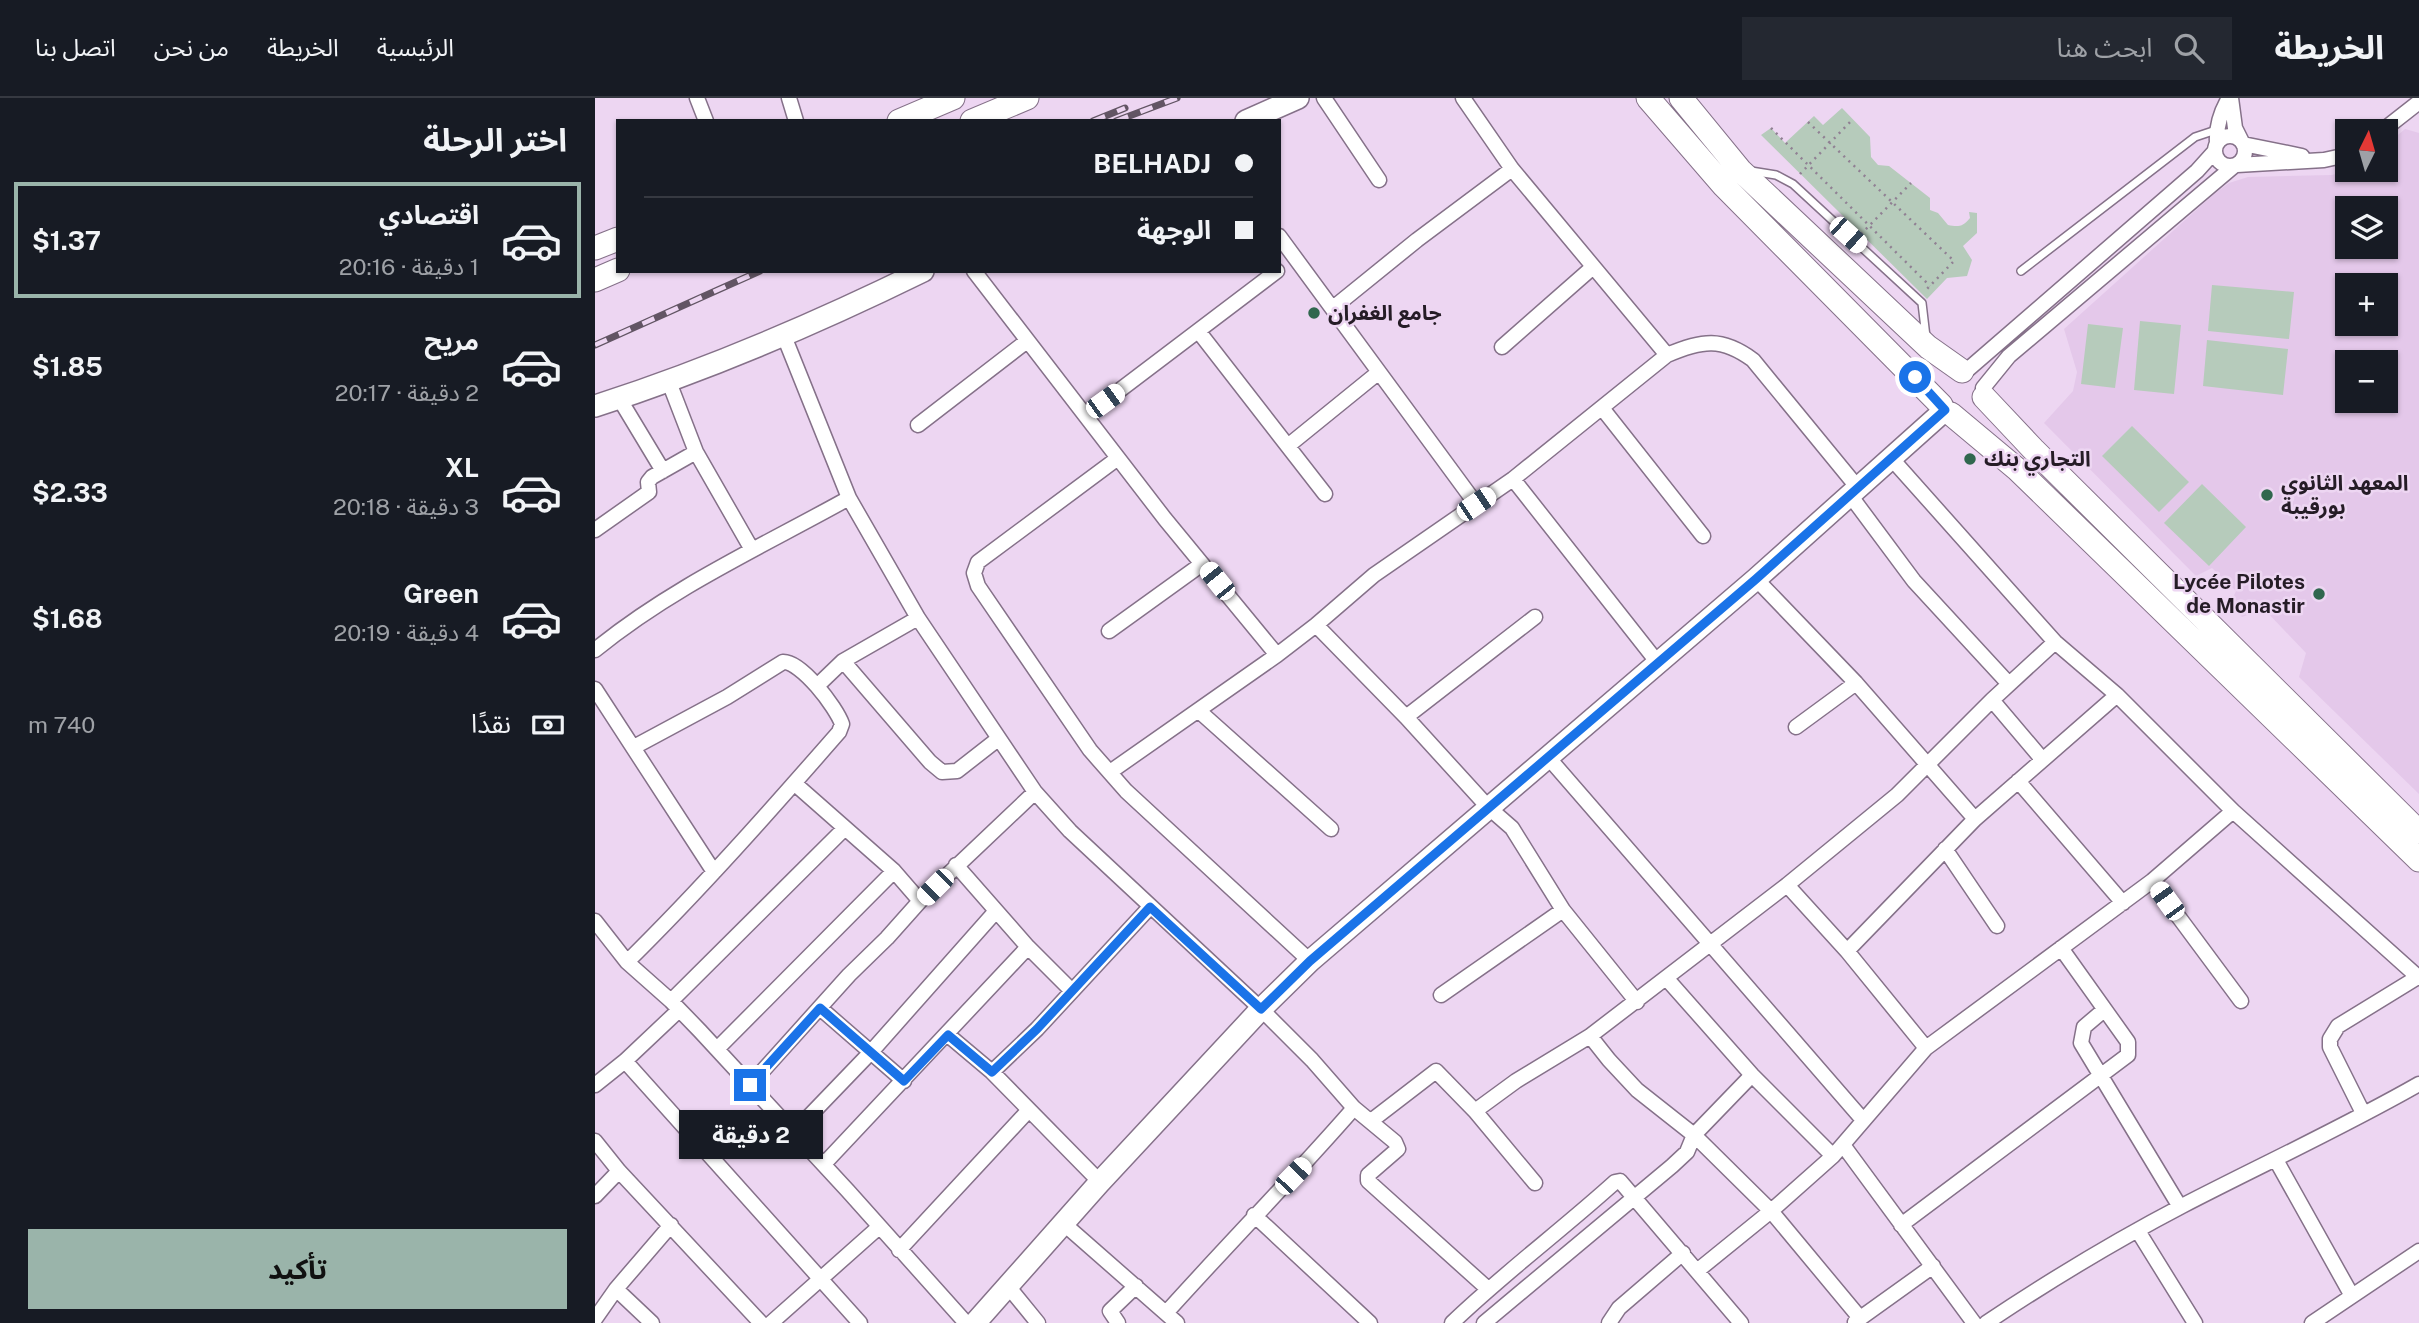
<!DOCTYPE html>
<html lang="ar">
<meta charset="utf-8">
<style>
:root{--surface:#171b24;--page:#242831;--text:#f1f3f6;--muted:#9ea1a6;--line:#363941;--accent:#9ab4aa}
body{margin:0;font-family:"Public Sans","Noto Sans Arabic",sans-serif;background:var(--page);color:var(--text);direction:rtl;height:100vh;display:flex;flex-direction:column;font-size:26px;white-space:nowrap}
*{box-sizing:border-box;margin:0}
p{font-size:23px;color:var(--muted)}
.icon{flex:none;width:38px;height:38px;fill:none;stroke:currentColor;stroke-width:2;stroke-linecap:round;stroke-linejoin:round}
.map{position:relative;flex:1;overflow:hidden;direction:ltr}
.details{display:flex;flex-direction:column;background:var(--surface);width:595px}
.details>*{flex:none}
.hud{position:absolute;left:21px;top:21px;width:665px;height:154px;border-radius:0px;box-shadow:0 2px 5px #0004;direction:rtl;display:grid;align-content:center;height:154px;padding:0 28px;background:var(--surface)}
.needle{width:46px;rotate:5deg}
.controls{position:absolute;left:1740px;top:21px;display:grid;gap:14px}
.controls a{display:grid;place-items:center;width:63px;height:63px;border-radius:0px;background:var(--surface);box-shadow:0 2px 5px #0004;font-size:35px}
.end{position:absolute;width:32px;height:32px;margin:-16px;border:9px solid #1a73e8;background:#fff;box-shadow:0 0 0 4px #fff}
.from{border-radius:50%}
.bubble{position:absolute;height:49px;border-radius:0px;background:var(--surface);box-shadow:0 2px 5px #0004;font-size:23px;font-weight:700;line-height:49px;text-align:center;direction:rtl}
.car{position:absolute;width:21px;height:42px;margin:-21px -10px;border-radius:9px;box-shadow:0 0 5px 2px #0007;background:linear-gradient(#fff 24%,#345 0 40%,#fff 0 76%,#345 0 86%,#fff 0)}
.hud b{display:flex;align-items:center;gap:24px;height:66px;font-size:26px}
.hud b+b{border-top:2px solid var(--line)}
.hud i{width:18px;height:18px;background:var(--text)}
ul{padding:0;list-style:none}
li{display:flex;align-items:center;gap:21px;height:116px;margin:0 14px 10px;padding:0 14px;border:4px solid transparent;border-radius:0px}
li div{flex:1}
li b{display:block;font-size:26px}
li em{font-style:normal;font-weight:700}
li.current{border-color:var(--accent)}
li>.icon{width:63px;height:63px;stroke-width:1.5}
h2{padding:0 28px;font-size:32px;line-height:84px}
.pay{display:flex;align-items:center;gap:18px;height:77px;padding:0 28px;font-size:26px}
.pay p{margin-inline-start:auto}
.button{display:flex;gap:14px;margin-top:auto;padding:14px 28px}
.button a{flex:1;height:80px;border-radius:0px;background:var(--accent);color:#111;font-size:28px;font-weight:700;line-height:80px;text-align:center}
header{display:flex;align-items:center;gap:42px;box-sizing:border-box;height:98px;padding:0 35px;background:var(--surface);border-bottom:2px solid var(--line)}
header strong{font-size:33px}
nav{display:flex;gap:38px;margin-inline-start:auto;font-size:24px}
.search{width:490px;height:63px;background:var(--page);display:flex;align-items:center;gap:18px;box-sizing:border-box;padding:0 24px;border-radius:0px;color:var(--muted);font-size:26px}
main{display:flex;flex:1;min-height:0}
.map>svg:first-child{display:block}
.built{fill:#e4c8ea;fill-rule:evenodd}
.green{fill:#b6cbbb}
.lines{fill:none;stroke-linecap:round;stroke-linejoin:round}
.lane-casing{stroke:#857189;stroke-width:10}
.street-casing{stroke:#857189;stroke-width:17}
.secondary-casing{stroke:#857189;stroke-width:24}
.primary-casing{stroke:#857189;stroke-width:25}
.path{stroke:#908093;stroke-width:2.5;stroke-dasharray:2 5;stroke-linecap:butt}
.lane{stroke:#fff;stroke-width:7}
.street{stroke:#fff;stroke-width:14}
.secondary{stroke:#fff;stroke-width:21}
.primary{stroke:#fff;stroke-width:23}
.rail-casing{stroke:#625564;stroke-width:7}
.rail{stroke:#edd6f2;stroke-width:4.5;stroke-dasharray:13;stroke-linecap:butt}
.route{stroke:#1a73e8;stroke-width:9}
.poi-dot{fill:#30674e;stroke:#edd6f2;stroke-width:2.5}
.labels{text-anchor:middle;stroke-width:5;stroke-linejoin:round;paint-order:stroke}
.poi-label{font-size:21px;font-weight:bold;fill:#251c26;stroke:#edd6f2;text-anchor:start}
</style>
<header>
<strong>الخريطة</strong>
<div class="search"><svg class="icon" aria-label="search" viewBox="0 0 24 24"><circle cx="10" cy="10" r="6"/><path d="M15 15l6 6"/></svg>ابحث هنا</div>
<nav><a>الرئيسية</a><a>الخريطة</a><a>من نحن</a><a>اتصل بنا</a></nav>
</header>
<main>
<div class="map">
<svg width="1824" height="1225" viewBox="0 0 1824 1225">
<rect width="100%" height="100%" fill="#edd6f2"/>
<path class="built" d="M 1810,31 L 1824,35 L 1824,696 L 1704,579 L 1711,555 L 1669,511 L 1647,519 L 1635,506 L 1641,493 L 1617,470 L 1601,478 L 1449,325 L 1478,293 L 1482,274 L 1469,231 L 1619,96 L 1634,85 L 1653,79 L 1737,77 L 1756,72 L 1790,72 L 1790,48 ZM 1752,110 L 1790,110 L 1790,149 L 1752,149 ZM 1752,187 L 1790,187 L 1790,226 L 1752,226 ZM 1752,264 L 1790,264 L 1790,303 L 1752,303 Z"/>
<path class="green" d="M 1247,10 L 1275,39 L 1276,59 L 1283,67 L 1294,68 L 1335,100 L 1335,112 L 1343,115 L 1353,127 C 1363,129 1368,129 1375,120 L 1374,114 L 1382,115 L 1382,135 L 1368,148 L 1377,162 L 1372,178 L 1352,180 L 1332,201 L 1166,37 L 1176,30 L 1190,45 L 1219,18 L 1228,27 Z
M 1617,187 L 1699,194 L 1694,241 L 1613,233 Z
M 1545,223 L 1586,227 L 1579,296 L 1539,292 Z
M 1493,226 L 1528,230 L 1520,290 L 1486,286 Z
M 1612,242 L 1693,251 L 1688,297 L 1608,288 Z
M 1537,328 L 1594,384 L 1564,414 L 1507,358 Z
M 1607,386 L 1651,429 L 1614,468 L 1569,425 Z"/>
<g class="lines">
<defs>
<path id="lane" d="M 1156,73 L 1181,77 L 1198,86 L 1327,205 L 1331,239
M 1426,173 L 1600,39 L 1621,32"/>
<path id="street" d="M 102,0 L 111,23
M 194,0 L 201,23
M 729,0 L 784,82
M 868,0 L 917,71 L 1072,257
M 1636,0 L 1640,30 L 1647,44
M 1787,33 L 1824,4
M1620 53a15 15 0 1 1 30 0a15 15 0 1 1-30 0Z
M 1622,45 C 1621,28 1625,15 1634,0
M 1648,46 L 1707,58
M 1642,67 L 1729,62 L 1752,57
M 684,138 L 881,406
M 379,173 L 570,421 L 682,557
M 738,210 L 822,142 L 917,71
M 604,234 L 730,396
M 189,238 L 254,400 L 323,520 L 440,694 L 475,733 L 666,911 L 717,962 L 759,1010 L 800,1044 L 803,1051 L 773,1077 L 773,1083 L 893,1191
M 907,249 L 998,169
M 1370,274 L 1602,73 L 1620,53
M 74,284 L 101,354 L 156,450
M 1388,290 L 1414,258 L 1639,68
M 24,300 L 68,373
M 1007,310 L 1108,438
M 492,317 L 682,173
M 323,327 L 432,243
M 694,347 L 784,274
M 523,360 L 383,464 L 379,475 L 383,488 L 495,652 L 531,693 L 715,863
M 1296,360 L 1460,544 L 1522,597 L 1638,713 L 1824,880
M 918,381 L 1063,565
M 1255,397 L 1319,483 L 1414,586
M 0,432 L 54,394 L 53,384 L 57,379 L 101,354
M 1161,481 L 1261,585 L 1380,721
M 721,527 L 811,619 L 893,709 L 917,730 L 968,812 L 1042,904
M 514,533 L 607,466
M 0,552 C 77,489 168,448 254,400
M 248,563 L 335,664 L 347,674 L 362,673 L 403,641
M 222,588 L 248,563 L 323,520
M 0,591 L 119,774
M 1397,602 L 1447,661
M 604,613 L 736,731
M 811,619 L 940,519
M 1201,629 L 1261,585
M 952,658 L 1268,1022
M 515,674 L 682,557 L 721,527 L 779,477 L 918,381 L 1072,257 C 1107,242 1127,239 1158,262 L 1263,390
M 1423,683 L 1528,805
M 199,685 L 299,773 L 325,803
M 1350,751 L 1402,828
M 361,767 L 433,849 L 477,893
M 1557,783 L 1646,903
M 1192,787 L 1252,853 L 1331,950
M 0,823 L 32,864 L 76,903 L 105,933 L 253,1093 L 371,1225
M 1252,853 L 1380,721 L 1522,597
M 32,864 C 106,791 175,713 244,634 L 247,626 C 241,609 206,563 188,564 L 132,599 L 39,649
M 1072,881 L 1157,977 L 1238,1058
M 846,897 L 968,812
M 76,903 L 250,730
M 225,910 L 309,983
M 1509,912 L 1489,929 L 1486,945 L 1585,1109
M 353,937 L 397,974 L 505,1084
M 995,938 L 1014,962 L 1042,992 L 1099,1037 L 1176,1113 L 1265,1220
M 122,951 L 299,773
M 30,963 L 265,1225
M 397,974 L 442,931 L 555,809
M 0,987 L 30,963 L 84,912
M 155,987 L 254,877 L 292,840 L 325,803 L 440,694
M 880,1013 L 940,1085
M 1768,1015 L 1735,949 L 1735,941 L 1743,928 L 1823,879
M 776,1023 L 841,973 L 880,1013 L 921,983 L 995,938 L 1192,787 L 1302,697 L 1397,602 L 1460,544
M 199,1034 L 276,954 L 401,813
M 0,1043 L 24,1073 L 166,1225
M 1248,1047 L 1379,1225
M 1681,1062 L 1757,1198
M 229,1066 L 433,849
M 0,1098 L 24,1073
M 659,1117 L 775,1225
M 468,1125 L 582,1225
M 1306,1127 L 1533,957 L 1533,944 L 1466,850
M 1543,1133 L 1600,1225
M 304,1152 L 433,1013
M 1102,1173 L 1176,1113 L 1238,1058 L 1331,950 L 1557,783 L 1638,713
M 412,1187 L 443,1225
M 21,1191 L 57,1225
M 571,1215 C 633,1146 698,1080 759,1010
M 0,1221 L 21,1191 L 76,1127
M 1260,1224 L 1338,1168
M 176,1225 L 284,1129
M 523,1225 L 515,1213 L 541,1188
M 857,1225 C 909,1175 967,1132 1020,1084 L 1025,1083 L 1146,1225
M 889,1225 L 1077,1068 L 1092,1054 L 1099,1037 L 1157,977
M 1014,1225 L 1024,1210 L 1088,1155
M 1391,1225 C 1454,1183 1520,1143 1587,1108 C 1666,1067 1747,1030 1824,986
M 1717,1225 L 1824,1153"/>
<path id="secondary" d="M 651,23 L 703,0
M 0,308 C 113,272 222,225 328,173
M 380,1225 L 505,1084 L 666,911 L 715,863 L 1161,481 L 1350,312"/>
<path id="primary" d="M 1053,0 L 1129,88 L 1346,307
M 1086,0 L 1145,72 L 1333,249 L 1367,273
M 304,23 L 358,0
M 377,23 L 432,0
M 0,150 L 23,141
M 0,182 L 23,172
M 1389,299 L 1438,351 L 1824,734
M 1356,316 L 1423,372 L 1824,762"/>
</defs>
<use href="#lane" class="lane-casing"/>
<use href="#street" class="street-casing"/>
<use href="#secondary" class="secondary-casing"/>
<use href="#primary" class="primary-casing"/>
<path class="path" d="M 1213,24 L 1359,163 L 1329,194
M 1176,30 L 1335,188
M 1205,76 L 1257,22
M 1266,136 L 1316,85"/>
<use href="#lane" class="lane"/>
<use href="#street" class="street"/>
<use href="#secondary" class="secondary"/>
<use href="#primary" class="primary"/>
<defs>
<path id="rail" d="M 498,23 L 530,10
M 521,23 L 582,0
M 0,247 L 165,173"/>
</defs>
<use href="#rail" class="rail-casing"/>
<use href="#rail" class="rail"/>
</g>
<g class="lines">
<path class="route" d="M 155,987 L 225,910 L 309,983 L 353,937 L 397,974 L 442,931 L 555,809 L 666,911 L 715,863 L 1161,481 L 1350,312 L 1320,279"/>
</g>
<g class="poi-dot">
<circle cx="719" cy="215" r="7"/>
<circle cx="1375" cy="361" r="7"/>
<circle cx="1672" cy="397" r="7"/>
<circle cx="1724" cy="496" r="7"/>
</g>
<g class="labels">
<g class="poi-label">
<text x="733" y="222">جامع الغفران</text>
<text x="1389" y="368">التجاري بنك</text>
<text x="1686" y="392">المعهد الثانوي<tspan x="1686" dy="24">بورقيبة</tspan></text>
<text x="1710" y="491" text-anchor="end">Lycée Pilotes<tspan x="1710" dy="24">de Monastir</tspan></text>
</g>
</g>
</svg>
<div class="controls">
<a><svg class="needle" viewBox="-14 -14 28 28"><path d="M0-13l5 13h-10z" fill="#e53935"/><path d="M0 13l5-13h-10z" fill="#9ea1a6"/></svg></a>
<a><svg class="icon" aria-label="layers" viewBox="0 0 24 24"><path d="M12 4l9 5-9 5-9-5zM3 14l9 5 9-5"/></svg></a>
<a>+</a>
<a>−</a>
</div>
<i class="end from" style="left:1320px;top:279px"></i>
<i class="end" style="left:155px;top:987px"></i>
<div class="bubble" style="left:84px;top:1012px;width:144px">2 دقيقة</div>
<i class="car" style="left:1253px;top:137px;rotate:132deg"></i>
<i class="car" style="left:510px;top:303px;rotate:54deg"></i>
<i class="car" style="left:881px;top:406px;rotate:56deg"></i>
<i class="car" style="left:622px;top:483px;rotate:321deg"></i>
<i class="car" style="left:340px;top:789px;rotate:225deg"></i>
<i class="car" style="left:1572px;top:803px;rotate:324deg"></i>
<i class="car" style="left:698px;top:1078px;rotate:44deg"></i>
<div class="hud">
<b><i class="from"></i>BELHADJ</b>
<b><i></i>الوجهة</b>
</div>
</div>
<section class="details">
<h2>اختر الرحلة</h2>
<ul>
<li class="current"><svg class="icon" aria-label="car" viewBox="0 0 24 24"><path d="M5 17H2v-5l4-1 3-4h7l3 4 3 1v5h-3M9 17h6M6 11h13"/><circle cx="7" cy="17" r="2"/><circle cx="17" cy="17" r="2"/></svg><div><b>اقتصادي</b><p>1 دقيقة · 20:16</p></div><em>$1.37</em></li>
<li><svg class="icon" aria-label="car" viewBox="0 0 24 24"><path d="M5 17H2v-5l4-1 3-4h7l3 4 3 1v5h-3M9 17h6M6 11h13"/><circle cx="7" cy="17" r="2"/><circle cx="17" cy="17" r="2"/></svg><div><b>مريح</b><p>2 دقيقة · 20:17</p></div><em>$1.85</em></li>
<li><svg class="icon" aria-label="car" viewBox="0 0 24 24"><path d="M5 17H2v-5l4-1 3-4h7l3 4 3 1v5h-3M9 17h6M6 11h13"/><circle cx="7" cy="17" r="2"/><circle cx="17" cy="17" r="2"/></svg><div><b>XL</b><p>3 دقيقة · 20:18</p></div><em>$2.33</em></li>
<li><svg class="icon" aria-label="car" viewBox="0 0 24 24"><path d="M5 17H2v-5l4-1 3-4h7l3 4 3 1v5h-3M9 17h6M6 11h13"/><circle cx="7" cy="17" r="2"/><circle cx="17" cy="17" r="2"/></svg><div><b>Green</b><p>4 دقيقة · 20:19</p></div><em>$1.68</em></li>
</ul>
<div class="pay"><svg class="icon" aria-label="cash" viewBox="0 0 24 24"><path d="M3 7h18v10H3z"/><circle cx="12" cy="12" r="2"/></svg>نقدًا<p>740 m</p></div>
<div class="button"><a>تأكيد</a></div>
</section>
</main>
